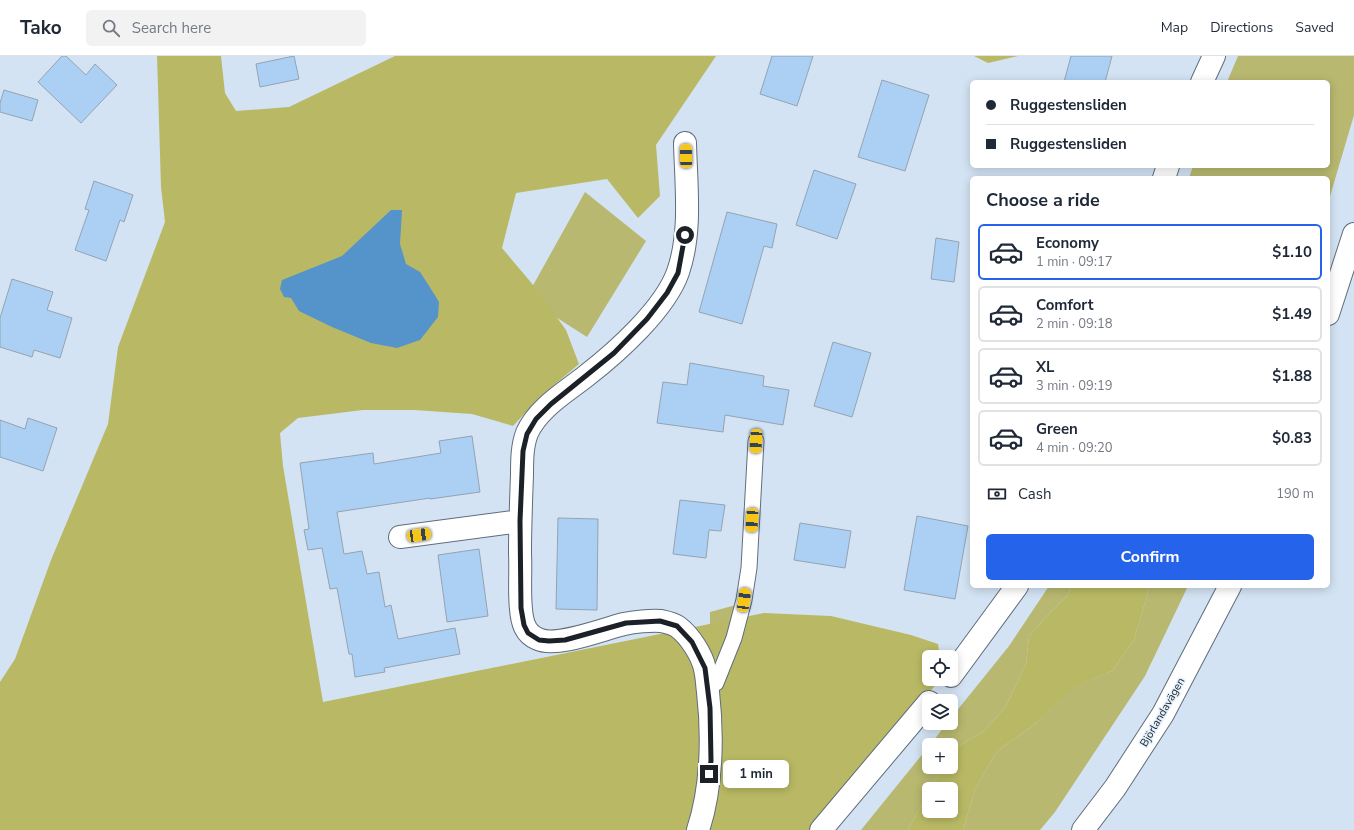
<!DOCTYPE html>
<meta charset="utf-8">
<style>
:root{--surface:#fff;--page:#f2f2f3;--text:#1f2937;--muted:#747a83;--line:#e0e1e3;--accent:#2563eb}
body{margin:0;font-family:"Nunito Sans",sans-serif;background:var(--page);color:var(--text);height:100vh;display:flex;flex-direction:column;font-size:15px;white-space:nowrap}
*{box-sizing:border-box;margin:0}
p{font-size:13px;color:var(--muted)}
.icon{flex:none;width:22px;height:22px;fill:none;stroke:currentColor;stroke-width:2;stroke-linecap:round;stroke-linejoin:round}
.map{position:relative;flex:1;overflow:hidden}
.side{position:absolute;left:970px;top:120px;width:360px;height:412px;display:flex;flex-direction:column;background:var(--surface);border-radius:6px;box-shadow:0 2px 10px #0003}
.side>*{flex:none}
.top-card{position:absolute;left:970px;top:24px;width:360px;height:88px;border-radius:6px;box-shadow:0 2px 10px #0003;display:grid;align-content:center;height:88px;padding:0 16px;background:var(--surface)}
.buttons{position:absolute;left:922px;top:594px;display:grid;gap:8px}
.buttons a{display:grid;place-items:center;width:36px;height:36px;border-radius:6px;background:var(--surface);box-shadow:0 2px 10px #0003;font-size:20px}
.end{position:absolute;width:18px;height:18px;margin:-9px;border:5px solid #1c2127;background:#fff;box-shadow:0 0 0 2px #fff}
.from{border-radius:50%}
.bubble{position:absolute;height:28px;border-radius:6px;background:var(--surface);box-shadow:0 2px 10px #0003;font-size:13px;font-weight:700;line-height:28px;text-align:center}
.car{position:absolute;width:12px;height:24px;margin:-12px -6px;border-radius:5px;box-shadow:0 0 3px 1px #0007;background:linear-gradient(#f5c518 24%,#345 0 40%,#f5c518 0 76%,#345 0 86%,#f5c518 0)}
.top-card b{display:flex;align-items:center;gap:14px;height:38px;font-size:15px}
.top-card b+b{border-top:1px solid var(--line)}
.top-card i{width:10px;height:10px;background:var(--text)}
ul{padding:0;list-style:none}
li{display:flex;align-items:center;gap:12px;height:56px;margin:0 8px 6px;padding:0 8px;border:2px solid var(--line);border-radius:6px}
li div{flex:1}
li b{display:block;font-size:15px}
li em{font-style:normal;font-weight:700}
li.selected{border-color:var(--accent)}
li>.icon{width:36px;height:36px;stroke-width:1.5}
h2{padding:0 16px;font-size:18px;line-height:48px}
.pay{display:flex;align-items:center;gap:10px;height:44px;padding:0 16px;font-size:15px}
.pay p{margin-inline-start:auto}
.cta{display:flex;gap:8px;margin-top:auto;padding:8px 16px}
.cta a{flex:1;height:46px;border-radius:6px;background:var(--accent);color:#fff;font-size:16px;font-weight:700;line-height:46px;text-align:center}
header{display:flex;align-items:center;gap:24px;box-sizing:border-box;height:56px;padding:0 20px;background:var(--surface);border-bottom:1px solid var(--line)}
header strong{font-size:19px}
nav{display:flex;gap:22px;margin-inline-start:auto;font-size:14px}
.search{width:280px;height:36px;background:var(--page);display:flex;align-items:center;gap:10px;box-sizing:border-box;padding:0 14px;border-radius:6px;color:var(--muted);font-size:15px}
.map>svg:first-child{display:block}
.green{fill:#b8b870}
.forest{fill:#b9b965}
.water{fill:#5593cb}
.building{fill:#abd0f4;stroke:#94a3b2}
.lines{fill:none;stroke-linecap:round;stroke-linejoin:round}
.lane-casing{stroke:#5f6d7b;stroke-width:17}
.street-casing{stroke:#5f6d7b;stroke-width:24}
.secondary-casing{stroke:#5f6d7b;stroke-width:24}
.lane{stroke:#fff;stroke-width:15}
.street{stroke:#fff;stroke-width:22}
.secondary{stroke:#fff;stroke-width:22}
.route{stroke:#1c2127;stroke-width:5}
.labels{text-anchor:middle;stroke-width:3;stroke-linejoin:round;paint-order:stroke}
.street-label{font-size:11px;fill:#1c2127;stroke:#e3f0fd}
</style>
<header>
<strong>Tako</strong>
<div class="search"><svg class="icon" aria-label="search" viewBox="0 0 24 24"><circle cx="10" cy="10" r="6"/><path d="M15 15l6 6"/></svg>Search here</div>
<nav><a>Map</a><a>Directions</a><a>Saved</a></nav>
</header>
<div class="map">
<svg width="1354" height="774" viewBox="0 0 1354 774">
<rect width="100%" height="100%" fill="#d3e3f3"/>
<path class="green" d="M 1238,0 L 1354,0 L 1354,59 L 1328,147 L 1328,122 L 1189,122 L 1193,110 L 1328,110 L 1328,26 L 1227,26 Z
M 585,136 L 646,185 L 587,281 L 526,242 Z
M 1049,530 L 1071,530 L 1068,539 L 1048,559 L 1029,580 L 1026,608 L 1005,652 L 984,675 L 955,692 L 951,697 L 951,689 L 930,689 L 947,667 L 951,667 L 951,662 L 1009,590 Z
M 1150,530 L 1188,530 L 1145,620 L 1055,756 L 1040,774 L 963,774 L 975,733 L 997,695 L 1034,669 L 1072,632 L 1112,615 L 1134,584 Z
M 736,549 L 730,577 L 710,571 L 710,556 Z
M 929,690 L 929,711 L 942,711 L 908,774 L 861,774 Z"/>
<path class="forest" d="M 157,0 L 221,0 L 225,37 L 236,55 L 289,51 L 395,0 L 716,0 L 656,89 L 660,140 L 638,162 L 607,123 L 516,137 L 502,192 L 534,230 L 566,274 L 579,308 L 539,342 L 513,370 L 472,358 L 414,354 L 363,354 L 298,362 L 280,377 L 283,410 L 323,646 L 764,557 L 831,560 L 911,579 L 938,588 L 940,601 L 929,601 L 929,623 L 940,623 L 887,690 L 813,774 L 0,774 L 0,626 L 15,603 L 51,504 L 108,368 L 118,291 L 165,166 L 161,131 Z
M 974,0 L 1018,0 L 988,7 Z
M 1071,530 L 1150,530 L 1134,584 L 1112,615 L 1073,632 L 1034,669 L 997,695 L 975,733 L 963,774 L 908,774 L 929,735 L 929,755 L 951,755 L 951,733 L 930,733 L 942,711 L 951,711 L 951,697 L 955,692 L 984,675 L 1005,652 L 1026,608 L 1029,580 L 1048,559 L 1068,539 Z"/>
<path class="water" d="M 391,154 L 402,154 L 400,188 L 406,208 L 420,216 L 431,233 L 439,246 L 438,261 L 420,284 L 397,292 L 371,287 L 332,271 L 299,255 L 291,242 L 284,241 L 280,233 L 282,224 L 342,200 Z"/>
<path class="building" d="M 62,0 L 66,0 L 86,19 L 95,8 L 117,29 L 81,67 L 38,26 Z
M 294,0 L 299,23 L 260,31 L 256,8 Z
M 772,0 L 813,0 L 797,50 L 760,38 Z
M 1071,0 L 1112,0 L 1105,26 L 1064,26 Z
M 882,24 L 929,39 L 905,115 L 858,101 Z
M 4,34 L 38,44 L 32,65 L 0,56 L 0,47 Z
M 814,114 L 856,128 L 837,183 L 796,169 Z
M 94,125 L 133,139 L 124,166 L 120,164 L 106,205 L 75,194 L 89,154 L 85,153 Z
M 727,156 L 777,168 L 772,192 L 764,190 L 742,268 L 699,256 Z
M 936,182 L 959,186 L 954,226 L 931,223 Z
M 12,223 L 53,236 L 47,254 L 72,262 L 60,302 L 34,294 L 32,301 L 0,291 L 0,262 Z
M 833,286 L 871,297 L 852,361 L 814,350 Z
M 690,307 L 764,320 L 763,330 L 789,334 L 783,369 L 725,359 L 723,376 L 657,367 L 663,326 L 687,329 Z
M 28,362 L 57,372 L 43,415 L 0,401 L 0,364 L 25,373 Z
M 472,380 L 480,436 L 430,443 L 430,442 L 337,456 L 344,498 L 362,495 L 367,518 L 379,516 L 385,551 L 391,549 L 398,583 L 455,572 L 460,598 L 384,612 L 385,616 L 355,621 L 352,598 L 349,598 L 337,532 L 330,533 L 322,492 L 308,494 L 304,474 L 309,473 L 300,407 L 373,397 L 374,408 L 441,397 L 439,385 Z
M 680,444 L 725,449 L 721,475 L 709,474 L 706,502 L 673,498 Z
M 917,460 L 968,470 L 955,543 L 904,534 Z
M 558,462 L 598,463 L 597,554 L 556,553 Z
M 800,467 L 851,475 L 845,512 L 794,504 Z
M 479,493 L 488,560 L 447,566 L 438,499 Z"/>
<g class="lines">
<defs>
<path id="lane" d="M 707,629 L 716,627 L 734,582 L 744,544 L 749,512 L 756,385"/>
<path id="street" d="M 1202,26 L 1214,0
M 685,87 C 686,129 692,176 678,216 C 665,253 617,296 586,320 C 566,336 538,352 527,377 C 522,390 522,405 522,419 C 521,445 520,471 520,497 C 521,516 519,535 521,553 C 522,566 525,578 538,583 C 556,592 603,573 624,568 C 633,566 651,564 661,565 C 666,566 674,568 678,571 C 690,580 702,599 705,613 C 707,621 707,629 708,636 C 713,680 712,732 698,774
M 1164,122 L 1168,110
M 400,481 L 520,465
M 951,620 L 1017,530
M 821,774 L 929,646"/>
<path id="secondary" d="M 1328,258 L 1354,178
M 1083,774 L 1115,732 L 1163,658 L 1230,530"/>
</defs>
<use href="#lane" class="lane-casing"/>
<use href="#street" class="street-casing"/>
<use href="#secondary" class="secondary-casing"/>
<use href="#lane" class="lane"/>
<use href="#street" class="street"/>
<use href="#secondary" class="secondary"/>
</g>
<g class="lines">
<path class="route" d="M 685,179 L 678,217 L 667,237 L 647,263 L 614,297 L 551,348 L 536,363 L 527,378 L 523,395 L 520,465 L 521,552 L 524,569 L 528,577 L 539,584 L 549,585 L 565,584 L 626,567 L 660,565 L 677,570 L 692,586 L 705,612 L 710,652 L 711,705 L 709,718"/>
</g>
<g class="labels">
<g class="street-label">
<text transform="translate(1162 656) rotate(-60)" y="4">Björlandavägen</text>
</g>
</g>
</svg>
<div class="buttons">
<a><svg class="icon" aria-label="locate" viewBox="0 0 24 24"><circle cx="12" cy="12" r="6"/><path d="M12 2v4M12 18v4M2 12h4M18 12h4"/></svg></a>
<a><svg class="icon" aria-label="layers" viewBox="0 0 24 24"><path d="M12 4l9 5-9 5-9-5zM3 14l9 5 9-5"/></svg></a>
<a>+</a>
<a>−</a>
</div>
<i class="end from" style="left:685px;top:179px"></i>
<i class="end" style="left:709px;top:718px"></i>
<div class="bubble" style="left:723px;top:704px;width:66px">1 min</div>
<i class="car" style="left:686px;top:100px;rotate:359deg"></i>
<i class="car" style="left:756px;top:385px;rotate:183deg"></i>
<i class="car" style="left:752px;top:464px;rotate:183deg"></i>
<i class="car" style="left:419px;top:479px;rotate:82deg"></i>
<i class="car" style="left:744px;top:544px;rotate:8deg"></i>
<div class="top-card">
<b><i class="from"></i>Ruggestensliden</b>
<b><i></i>Ruggestensliden</b>
</div>
<section class="side">
<h2>Choose a ride</h2>
<ul>
<li class="selected"><svg class="icon" aria-label="car" viewBox="0 0 24 24"><path d="M5 17H2v-5l4-1 3-4h7l3 4 3 1v5h-3M9 17h6M6 11h13"/><circle cx="7" cy="17" r="2"/><circle cx="17" cy="17" r="2"/></svg><div><b>Economy</b><p>1 min · 09:17</p></div><em>$1.10</em></li>
<li><svg class="icon" aria-label="car" viewBox="0 0 24 24"><path d="M5 17H2v-5l4-1 3-4h7l3 4 3 1v5h-3M9 17h6M6 11h13"/><circle cx="7" cy="17" r="2"/><circle cx="17" cy="17" r="2"/></svg><div><b>Comfort</b><p>2 min · 09:18</p></div><em>$1.49</em></li>
<li><svg class="icon" aria-label="car" viewBox="0 0 24 24"><path d="M5 17H2v-5l4-1 3-4h7l3 4 3 1v5h-3M9 17h6M6 11h13"/><circle cx="7" cy="17" r="2"/><circle cx="17" cy="17" r="2"/></svg><div><b>XL</b><p>3 min · 09:19</p></div><em>$1.88</em></li>
<li><svg class="icon" aria-label="car" viewBox="0 0 24 24"><path d="M5 17H2v-5l4-1 3-4h7l3 4 3 1v5h-3M9 17h6M6 11h13"/><circle cx="7" cy="17" r="2"/><circle cx="17" cy="17" r="2"/></svg><div><b>Green</b><p>4 min · 09:20</p></div><em>$0.83</em></li>
</ul>
<div class="pay"><svg class="icon" aria-label="cash" viewBox="0 0 24 24"><path d="M3 7h18v10H3z"/><circle cx="12" cy="12" r="2"/></svg>Cash<p>190 m</p></div>
<div class="cta"><a>Confirm</a></div>
</section>
</div>
